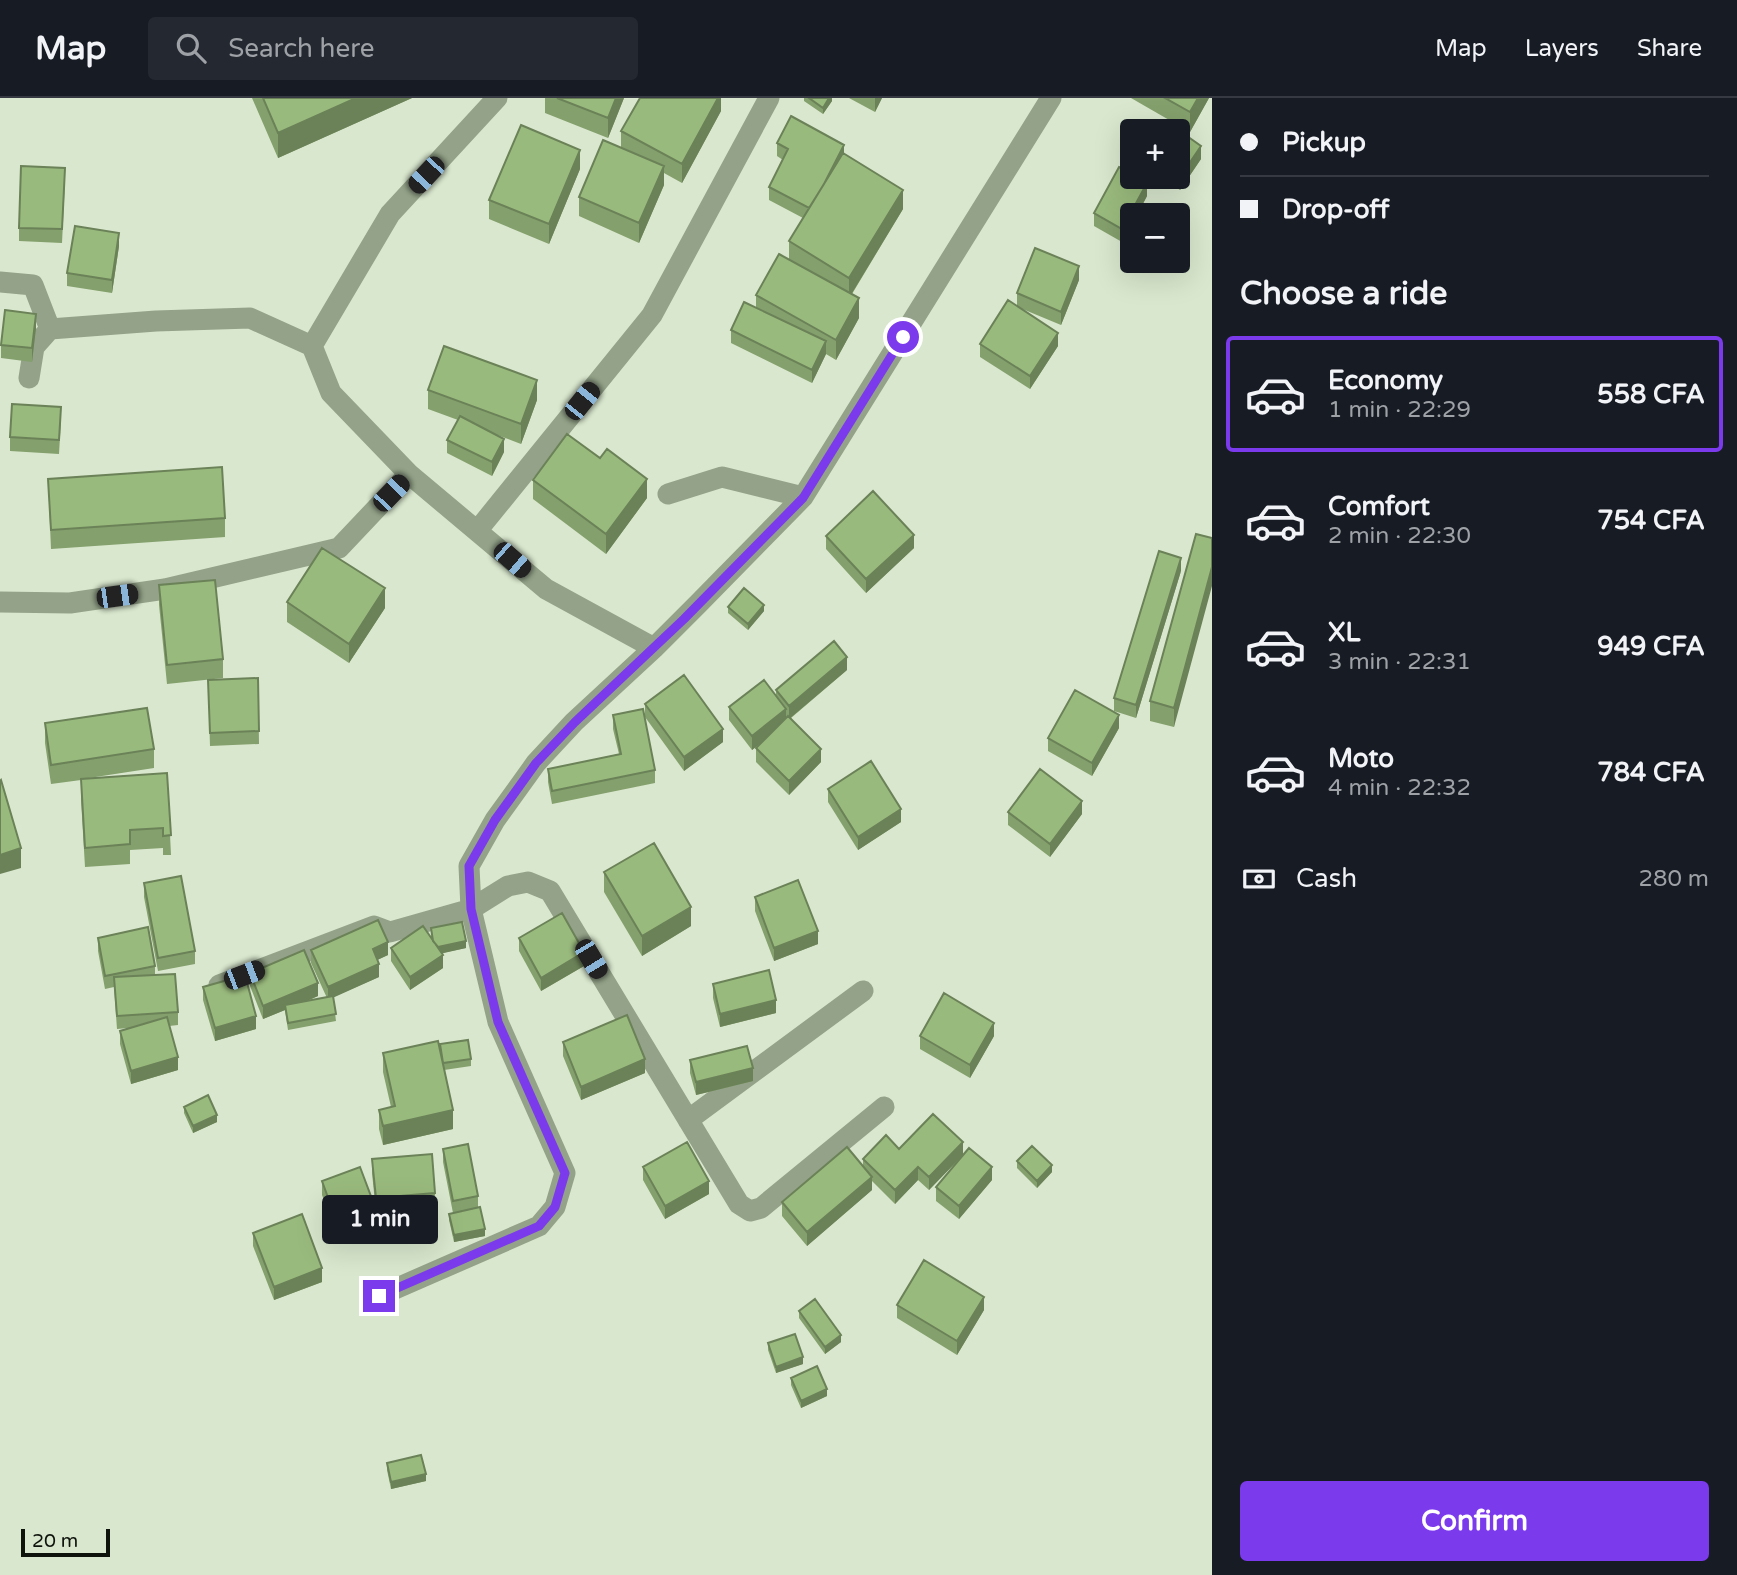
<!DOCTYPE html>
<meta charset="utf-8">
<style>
:root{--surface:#171b24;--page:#242831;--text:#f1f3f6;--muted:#9ea1a6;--line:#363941;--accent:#7c3aed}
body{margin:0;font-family:"Varela Round",sans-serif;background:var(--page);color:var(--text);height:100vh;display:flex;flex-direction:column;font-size:26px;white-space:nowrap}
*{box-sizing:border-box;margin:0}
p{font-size:23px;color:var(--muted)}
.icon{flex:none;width:38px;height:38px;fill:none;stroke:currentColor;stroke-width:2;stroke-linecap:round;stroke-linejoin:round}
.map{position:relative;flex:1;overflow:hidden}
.details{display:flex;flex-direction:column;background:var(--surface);width:525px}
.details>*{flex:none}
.guide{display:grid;align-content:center;height:154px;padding:0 28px;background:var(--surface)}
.fabs{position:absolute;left:1120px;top:21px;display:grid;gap:14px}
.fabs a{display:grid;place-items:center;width:70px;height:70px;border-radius:7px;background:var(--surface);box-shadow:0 7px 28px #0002;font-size:35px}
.scale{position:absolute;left:21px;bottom:18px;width:89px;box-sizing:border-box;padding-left:7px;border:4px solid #0e130b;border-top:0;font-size:19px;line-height:24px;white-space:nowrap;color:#0e130b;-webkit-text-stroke:5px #d9e7ce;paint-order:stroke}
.end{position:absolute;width:32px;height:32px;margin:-16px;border:9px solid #7c3aed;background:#fff;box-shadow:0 0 0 4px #fff}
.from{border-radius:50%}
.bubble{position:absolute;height:49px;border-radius:7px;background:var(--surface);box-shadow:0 7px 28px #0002;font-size:23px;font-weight:800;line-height:49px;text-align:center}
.car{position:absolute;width:21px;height:42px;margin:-21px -10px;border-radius:9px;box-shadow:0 0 5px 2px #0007;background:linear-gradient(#222 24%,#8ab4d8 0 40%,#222 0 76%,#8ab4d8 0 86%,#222 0)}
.guide b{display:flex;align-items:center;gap:24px;height:66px;font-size:26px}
.guide b+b{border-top:2px solid var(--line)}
.guide i{width:18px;height:18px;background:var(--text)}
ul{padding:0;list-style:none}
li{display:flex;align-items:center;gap:21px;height:116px;margin:0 14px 10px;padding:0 14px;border:4px solid transparent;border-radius:7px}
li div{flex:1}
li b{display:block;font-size:26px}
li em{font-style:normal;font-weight:800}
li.selected{border-color:var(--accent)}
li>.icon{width:63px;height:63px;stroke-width:1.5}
h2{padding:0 28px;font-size:32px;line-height:84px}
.pay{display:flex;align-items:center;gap:18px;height:77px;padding:0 28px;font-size:26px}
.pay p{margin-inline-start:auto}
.primary-button{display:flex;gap:14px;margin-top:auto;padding:14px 28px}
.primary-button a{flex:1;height:80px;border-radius:7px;background:var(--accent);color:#fff;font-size:28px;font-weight:800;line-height:80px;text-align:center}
header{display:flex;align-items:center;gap:42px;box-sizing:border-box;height:98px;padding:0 35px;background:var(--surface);border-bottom:2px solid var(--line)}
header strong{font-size:33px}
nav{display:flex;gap:38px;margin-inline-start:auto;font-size:24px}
.search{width:490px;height:63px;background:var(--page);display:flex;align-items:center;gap:18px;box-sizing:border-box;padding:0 24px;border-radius:7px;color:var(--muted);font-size:26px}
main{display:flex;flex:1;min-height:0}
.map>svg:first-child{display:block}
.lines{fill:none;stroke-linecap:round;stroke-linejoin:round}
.minor{stroke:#93a288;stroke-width:21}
.wall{fill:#84a06c}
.shaded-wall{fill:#6b8258}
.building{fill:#99ba7d;stroke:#6b8258;stroke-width:2}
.route{stroke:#7c3aed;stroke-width:9}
</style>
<header>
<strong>Map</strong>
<div class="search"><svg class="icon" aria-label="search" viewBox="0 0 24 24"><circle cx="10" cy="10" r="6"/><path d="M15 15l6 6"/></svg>Search here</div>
<nav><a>Map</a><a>Layers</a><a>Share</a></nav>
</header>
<main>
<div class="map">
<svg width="1212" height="1477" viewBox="0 0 1212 1477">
<rect width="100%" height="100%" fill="#d9e7ce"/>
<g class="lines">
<path class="minor" d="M 497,0 L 390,116 L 312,248 L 331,295 L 409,376 L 546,491 L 654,550
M 0,184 L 33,187 L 50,231
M 29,280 L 34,249 L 50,231 L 156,223 L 250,220 L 312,248
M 668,396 L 722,379 L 803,399
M 477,433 L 652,217 L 769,0
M 0,504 L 70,505 L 165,491 L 339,450 L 409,376
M 219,887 L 374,828 L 390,834 L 471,811 L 508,788 L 528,784 L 550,793 L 739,1106 L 750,1113 L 761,1110 L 884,1009
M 688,1022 L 863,893
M 379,1198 L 539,1128 L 555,1109 L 565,1075 L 498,924 L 471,811 L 469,768 L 495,722 L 536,665 L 574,624 L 654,550 L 698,506 L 803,399 L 1051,0"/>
</g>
<path class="wall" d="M 252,0 L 412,0 L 278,60 Z
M 545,0 L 624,0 L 608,40 L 545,15 Z
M 721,0 L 721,13 L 682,85 L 664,75 L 664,87 L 639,145 L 579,118 L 579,99 L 621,50 L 621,33 Z
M 804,0 L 832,0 L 832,3 L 823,16 L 804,3 Z
M 849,0 L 882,0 L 875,14 Z
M 1131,0 L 1209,0 L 1190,34 Z
M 1178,33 L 1201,61 L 1180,92 L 1161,79 L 1178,79 Z
M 777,45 L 844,56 L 903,111 L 852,196 L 859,220 L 836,262 L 826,256 L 812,285 L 731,245 L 731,232 L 756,209 L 756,197 L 789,161 L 789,143 L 803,120 L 769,102 L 769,89 L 783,62 L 777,58 Z
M 580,71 L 549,146 L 489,121 L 489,102 Z
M 65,83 L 62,145 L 19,143 L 19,130 Z
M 1147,98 L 1137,117 L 1132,117 L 1122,144 L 1094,128 L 1094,115 Z
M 119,148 L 112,195 L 67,188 L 67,175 Z
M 1079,182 L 1061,227 L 1020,210 L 1058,248 L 1030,291 L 980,259 L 980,246 L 1017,208 L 1017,195 Z
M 36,230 L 32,264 L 1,260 L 1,247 Z
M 428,292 L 537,302 L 521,346 L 492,335 L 504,354 L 492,378 L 447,355 L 447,342 L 458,322 L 428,311 Z
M 61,322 L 59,356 L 10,353 L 10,339 Z
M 48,381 L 225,420 L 225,439 L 51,451 Z
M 533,382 L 647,400 L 606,456 L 533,401 Z
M 1196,436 L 1174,629 L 1150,623 L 1150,603 Z
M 826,438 L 914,450 L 866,495 L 826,451 Z
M 1181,473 L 1136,620 L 1114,613 L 1114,600 Z
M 159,487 L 223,561 L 223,580 L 167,586 L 159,507 Z
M 287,504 L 385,510 L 349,565 L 287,524 Z
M 728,509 L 764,513 L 748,532 L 728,515 Z
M 847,572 L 791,620 L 821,664 L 789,697 L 756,664 L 756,650 L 763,643 L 752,652 L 729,622 L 729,609 L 776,598 L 776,592 Z
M 258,580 L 259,646 L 210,648 L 208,582 Z
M 645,606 L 723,644 L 684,673 L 645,619 Z
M 613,617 L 655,672 L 655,685 L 552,706 L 548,684 L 548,671 L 619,656 L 613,631 Z
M 45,625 L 154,651 L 154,670 L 89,680 L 167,675 L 171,757 L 163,757 L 163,750 L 130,752 L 130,766 L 85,769 L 81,701 L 81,682 L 51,686 L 45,645 Z
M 1119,630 L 1092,678 L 1048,653 L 1048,640 Z
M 828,691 L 901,724 L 858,752 L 828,704 Z
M 1008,714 L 1082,716 L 1050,759 L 1008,727 Z
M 604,774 L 691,828 L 642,858 L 604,794 Z
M 144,785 L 195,853 L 195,866 L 158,873 L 144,799 Z
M 755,799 L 818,846 L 774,863 L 755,813 Z
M 431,830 L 466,850 L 442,855 L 443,870 L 410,892 L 391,863 L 391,850 L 432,841 Z
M 98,840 L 155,868 L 155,877 L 178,914 L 178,927 L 169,928 L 178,972 L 131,986 L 120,946 L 120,933 L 128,930 L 117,931 L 114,889 L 105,891 L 98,853 Z
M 519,840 L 584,868 L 541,893 L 519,853 Z
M 311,852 L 388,857 L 377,862 L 379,879 L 333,899 L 336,923 L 288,932 L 285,912 L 263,921 L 250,888 L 250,875 L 318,898 L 305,904 L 327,900 L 311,865 Z
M 713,886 L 776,915 L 720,929 L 713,900 Z
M 203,889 L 256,931 L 215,943 L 203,902 Z
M 920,938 L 994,938 L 970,980 L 920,951 Z
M 563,944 L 645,975 L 581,1002 L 563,958 Z
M 440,946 L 471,961 L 471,968 L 444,972 L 453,1031 L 383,1047 L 379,1031 L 379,1012 L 391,1009 L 383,974 L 383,955 L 440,952 Z
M 690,962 L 753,983 L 696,997 L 690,975 Z
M 184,1009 L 217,1024 L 193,1035 L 184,1015 Z
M 443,1051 L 478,1098 L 478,1109 L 485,1138 L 454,1144 L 449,1122 L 449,1116 L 453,1115 L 443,1064 Z
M 899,1051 L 963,1057 L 929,1092 L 918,1082 L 895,1106 L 872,1083 L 872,1092 L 807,1148 L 782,1118 L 782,1104 L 863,1068 L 863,1061 Z
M 372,1061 L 435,1095 L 435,1108 L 376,1114 L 372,1075 Z
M 1017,1063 L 1052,1074 L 1037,1090 L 1017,1070 Z
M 643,1069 L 709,1096 L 665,1121 L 643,1082 Z
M 992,1082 L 959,1121 L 936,1103 L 936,1089 Z
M 322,1083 L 372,1114 L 334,1129 L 322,1097 Z
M 253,1135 L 322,1184 L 274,1202 L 253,1148 Z
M 897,1207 L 984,1212 L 957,1257 L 897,1220 Z
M 799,1213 L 841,1244 L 825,1256 L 799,1220 Z
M 768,1245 L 803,1266 L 776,1275 L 768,1252 Z
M 791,1280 L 827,1298 L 801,1310 L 791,1287 Z
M 387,1365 L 426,1383 L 391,1391 L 387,1372 Z"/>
<path class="shaded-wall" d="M 356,0 L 412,0 L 278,60 L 278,35 Z
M 616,0 L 624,0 L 608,40 L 608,20 Z
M 718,0 L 721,0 L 721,13 L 682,85 L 682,66 Z
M 829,0 L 832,0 L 832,3 L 823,16 L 823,10 Z
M 875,0 L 882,0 L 875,14 Z
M 1198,0 L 1209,0 L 1190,34 L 1190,14 Z
M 844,47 L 844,60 L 810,111 Z
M 1201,48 L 1201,61 L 1180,92 L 1180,79 Z
M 580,52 L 580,71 L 549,146 L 549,126 Z
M 664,68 L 664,87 L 639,145 L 639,125 Z
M 1147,85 L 1147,98 L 1137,117 L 1132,117 L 1132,125 L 1122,144 L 1122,131 Z
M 903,92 L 903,111 L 849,200 L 849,180 Z
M 119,135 L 119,148 L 112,195 L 112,182 Z
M 1079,168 L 1079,182 L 1061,227 L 1061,214 Z
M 859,200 L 859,220 L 836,262 L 836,242 Z
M 36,216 L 36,230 L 32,264 L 32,250 Z
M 1058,235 L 1058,248 L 1030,291 L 1030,278 Z
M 826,243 L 826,256 L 812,285 L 812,272 Z
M 537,282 L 537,302 L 521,346 L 521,326 Z
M 504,341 L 504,354 L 492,378 L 492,364 Z
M 647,381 L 647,400 L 606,456 L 606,436 Z
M 914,437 L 914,450 L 866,495 L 866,481 Z
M 1181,460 L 1181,473 L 1136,620 L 1136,607 Z
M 1212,469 L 1212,488 L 1174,629 L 1174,610 Z
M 385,490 L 385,510 L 349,565 L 349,546 Z
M 764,507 L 764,513 L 748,532 L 748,526 Z
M 847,559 L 847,572 L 789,621 L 789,608 Z
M 786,611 L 786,625 L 752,652 L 752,638 Z
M 1119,617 L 1119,630 L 1092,678 L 1092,665 Z
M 723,631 L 723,644 L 684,673 L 684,659 Z
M 821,651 L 821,664 L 789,697 L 789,683 Z
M 1082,703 L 1082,716 L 1050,759 L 1050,746 Z
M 901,711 L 901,724 L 858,752 L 858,739 Z
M 21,750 L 21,770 L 0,776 L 0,757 Z
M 691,809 L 691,828 L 642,858 L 642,838 Z
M 818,833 L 818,846 L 774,863 L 774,850 Z
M 466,843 L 466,850 L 435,857 L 435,850 Z
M 388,844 L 388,857 L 373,864 L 373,851 Z
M 584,854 L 584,868 L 541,893 L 541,880 Z
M 443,857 L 443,870 L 410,892 L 410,879 Z
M 379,866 L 379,879 L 328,902 L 328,889 Z
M 318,885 L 318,898 L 286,912 L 285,907 L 285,912 L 263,921 L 263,908 Z
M 776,902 L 776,915 L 720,929 L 720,916 Z
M 256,918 L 256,931 L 215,943 L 215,930 Z
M 994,925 L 994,938 L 970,980 L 970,967 Z
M 178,959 L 178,972 L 131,986 L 131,973 Z
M 645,961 L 645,975 L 581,1002 L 581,989 Z
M 753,970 L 753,983 L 696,997 L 696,984 Z
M 453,1012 L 453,1031 L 383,1047 L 383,1028 Z
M 217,1017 L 217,1024 L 193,1035 L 193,1028 Z
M 963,1044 L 963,1057 L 929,1092 L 929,1079 Z
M 1052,1067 L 1052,1074 L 1037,1090 L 1037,1083 Z
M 918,1069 L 918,1082 L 895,1106 L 895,1092 Z
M 992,1069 L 992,1082 L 959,1121 L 959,1108 Z
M 872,1079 L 872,1092 L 807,1148 L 807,1134 Z
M 709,1083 L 709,1096 L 665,1121 L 665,1108 Z
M 372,1101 L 372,1114 L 334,1129 L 334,1116 Z
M 485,1131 L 485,1138 L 454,1144 L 454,1137 Z
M 322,1170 L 322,1184 L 274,1202 L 274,1189 Z
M 984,1199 L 984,1212 L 957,1257 L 957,1243 Z
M 841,1237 L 841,1244 L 825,1256 L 825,1249 Z
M 803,1259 L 803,1266 L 776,1275 L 776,1269 Z
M 827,1291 L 827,1298 L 801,1310 L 801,1303 Z
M 426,1376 L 426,1383 L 391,1391 L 391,1384 Z"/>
<path class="building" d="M 263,0 L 356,0 L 278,35 Z
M 557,0 L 616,0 L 608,20 Z
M 640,0 L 718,0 L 682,66 L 621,33 Z
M 809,0 L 829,0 L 823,10 Z
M 1165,0 L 1198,0 L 1190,14 Z
M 791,18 L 844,47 L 824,86 L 809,110 L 769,89 L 788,51 L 777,45 Z
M 521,27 L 580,52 L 549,126 L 489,102 Z
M 1177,31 L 1201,48 L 1180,79 L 1178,77 L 1178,33 L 1176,33 Z
M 603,42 L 664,68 L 639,125 L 579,99 Z
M 843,55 L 903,92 L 849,180 L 789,143 Z
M 21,68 L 65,70 L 62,131 L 19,130 Z
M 1119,69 L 1132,76 L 1132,79 L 1137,79 L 1147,85 L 1122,131 L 1094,115 Z
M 75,128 L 119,135 L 112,182 L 67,175 Z
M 1035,150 L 1079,168 L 1061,214 L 1017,195 Z
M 779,156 L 859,200 L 836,242 L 756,197 Z
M 1008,202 L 1058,235 L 1030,278 L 980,246 Z
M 744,204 L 826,243 L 812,272 L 731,232 Z
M 5,212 L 36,216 L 32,250 L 1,247 Z
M 444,248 L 537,282 L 521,326 L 428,292 Z
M 12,306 L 61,309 L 59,342 L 10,339 Z
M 460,318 L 504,341 L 492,364 L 447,342 Z
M 567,336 L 600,360 L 607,351 L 647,381 L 606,436 L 533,382 Z
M 222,369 L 225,420 L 51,432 L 48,381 Z
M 873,393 L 914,437 L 866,481 L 826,438 Z
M 1196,436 L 1212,440 L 1212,469 L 1174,610 L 1150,603 Z
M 322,450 L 385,490 L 349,546 L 287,504 Z
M 1159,453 L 1181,460 L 1136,607 L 1114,600 Z
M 215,482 L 223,561 L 167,567 L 159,487 Z
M 744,490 L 764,507 L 748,526 L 728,509 Z
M 834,543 L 847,559 L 789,608 L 776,592 Z
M 684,577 L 723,631 L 684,659 L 645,606 Z
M 258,580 L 259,633 L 210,635 L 208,582 Z
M 764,582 L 786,611 L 752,638 L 729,609 Z
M 1075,592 L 1119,617 L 1092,665 L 1048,640 Z
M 147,610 L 154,651 L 51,667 L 45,625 Z
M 643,611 L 655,672 L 552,693 L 548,671 L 621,656 L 613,617 Z
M 788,618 L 821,651 L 789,683 L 756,650 Z
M 871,663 L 901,711 L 858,739 L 828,691 Z
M 1040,671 L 1082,703 L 1050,746 L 1008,714 Z
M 167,675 L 171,737 L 163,738 L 163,730 L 130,732 L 130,746 L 85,750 L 81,681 Z
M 1,682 L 21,750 L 0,757 L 0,683 Z
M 654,745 L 691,809 L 642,838 L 604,774 Z
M 181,778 L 195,853 L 158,860 L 144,785 Z
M 798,782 L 818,833 L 774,850 L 755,799 Z
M 562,815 L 584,854 L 541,880 L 519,840 Z
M 378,822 L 388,844 L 373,851 L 379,866 L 328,889 L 311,852 Z
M 462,824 L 466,843 L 438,849 L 433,843 L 431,830 Z
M 423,828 L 443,857 L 410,879 L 391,850 Z
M 148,829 L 155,868 L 105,878 L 98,840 Z
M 304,852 L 318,885 L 263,908 L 250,875 Z
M 769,872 L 776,902 L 720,916 L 713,886 Z
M 175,876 L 178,914 L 117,918 L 114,879 Z
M 245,877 L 256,918 L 215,930 L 203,889 Z
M 944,895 L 994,925 L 970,967 L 920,938 Z
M 333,898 L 336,916 L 288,925 L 285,907 Z
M 627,917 L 645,961 L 581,989 L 563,944 Z
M 167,919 L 178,959 L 131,973 L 120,933 Z
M 468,942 L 471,961 L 443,965 L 440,946 Z
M 438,943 L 453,1012 L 383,1028 L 379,1012 L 395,1008 L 383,955 Z
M 747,948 L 753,970 L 696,984 L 690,962 Z
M 208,997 L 217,1017 L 193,1028 L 184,1009 Z
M 933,1016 L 963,1044 L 929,1079 L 918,1069 L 895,1092 L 863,1061 L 886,1037 L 899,1051 Z
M 687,1044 L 709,1083 L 665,1108 L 643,1069 Z
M 468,1046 L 478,1098 L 453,1103 L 443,1051 Z
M 1032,1048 L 1052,1067 L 1037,1083 L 1017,1063 Z
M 847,1049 L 872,1079 L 807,1134 L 782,1104 Z
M 969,1050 L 992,1069 L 959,1108 L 936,1089 Z
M 432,1056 L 435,1095 L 376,1100 L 372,1061 Z
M 360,1069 L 372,1101 L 334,1116 L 322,1083 Z
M 480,1109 L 485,1131 L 454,1137 L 449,1116 Z
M 302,1116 L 322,1170 L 274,1189 L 253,1135 Z
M 924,1162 L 984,1199 L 957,1243 L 897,1207 Z
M 815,1201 L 841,1237 L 825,1249 L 799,1213 Z
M 795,1236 L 803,1259 L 776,1269 L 768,1245 Z
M 817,1268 L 827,1291 L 801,1303 L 791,1280 Z
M 421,1357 L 426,1376 L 391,1384 L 387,1365 Z"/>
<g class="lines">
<path class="route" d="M 379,1198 L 539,1128 L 555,1109 L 565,1075 L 498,924 L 471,811 L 469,768 L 495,722 L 536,665 L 575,624 L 684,521 L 803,400 L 903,239"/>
</g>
</svg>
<div class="fabs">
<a>+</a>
<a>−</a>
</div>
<div class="scale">20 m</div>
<i class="end from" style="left:903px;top:239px"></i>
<i class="end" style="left:379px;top:1198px"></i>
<div class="bubble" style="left:322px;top:1097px;width:116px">1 min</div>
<i class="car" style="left:426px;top:77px;rotate:223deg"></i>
<i class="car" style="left:582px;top:303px;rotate:39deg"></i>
<i class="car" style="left:391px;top:395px;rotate:44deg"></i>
<i class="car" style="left:512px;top:462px;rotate:131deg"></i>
<i class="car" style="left:117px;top:498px;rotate:82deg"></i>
<i class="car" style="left:591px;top:861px;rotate:149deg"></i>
<i class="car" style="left:244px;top:877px;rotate:69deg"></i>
</div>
<section class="details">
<div class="guide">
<b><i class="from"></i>Pickup</b>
<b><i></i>Drop-off</b>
</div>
<h2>Choose a ride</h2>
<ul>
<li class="selected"><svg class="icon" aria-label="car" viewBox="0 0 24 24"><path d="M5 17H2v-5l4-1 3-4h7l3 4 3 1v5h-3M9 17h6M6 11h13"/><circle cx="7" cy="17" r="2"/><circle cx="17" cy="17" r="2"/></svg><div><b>Economy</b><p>1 min · 22:29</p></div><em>558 CFA</em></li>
<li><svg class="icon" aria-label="car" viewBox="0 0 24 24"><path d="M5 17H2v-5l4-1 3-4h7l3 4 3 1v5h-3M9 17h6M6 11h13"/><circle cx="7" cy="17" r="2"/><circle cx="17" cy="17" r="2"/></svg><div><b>Comfort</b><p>2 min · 22:30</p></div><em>754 CFA</em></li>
<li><svg class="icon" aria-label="car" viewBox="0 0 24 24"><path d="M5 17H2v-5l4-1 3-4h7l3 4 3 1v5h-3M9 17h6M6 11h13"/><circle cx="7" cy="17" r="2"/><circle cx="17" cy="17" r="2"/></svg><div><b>XL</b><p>3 min · 22:31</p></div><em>949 CFA</em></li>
<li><svg class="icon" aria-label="car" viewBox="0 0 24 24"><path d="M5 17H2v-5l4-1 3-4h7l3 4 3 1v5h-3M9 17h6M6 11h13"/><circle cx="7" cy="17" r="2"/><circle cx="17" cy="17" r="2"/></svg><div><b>Moto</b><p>4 min · 22:32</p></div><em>784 CFA</em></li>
</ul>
<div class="pay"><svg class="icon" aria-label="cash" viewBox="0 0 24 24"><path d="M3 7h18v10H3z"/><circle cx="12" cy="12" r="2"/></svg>Cash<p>280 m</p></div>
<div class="primary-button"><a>Confirm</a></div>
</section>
</main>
